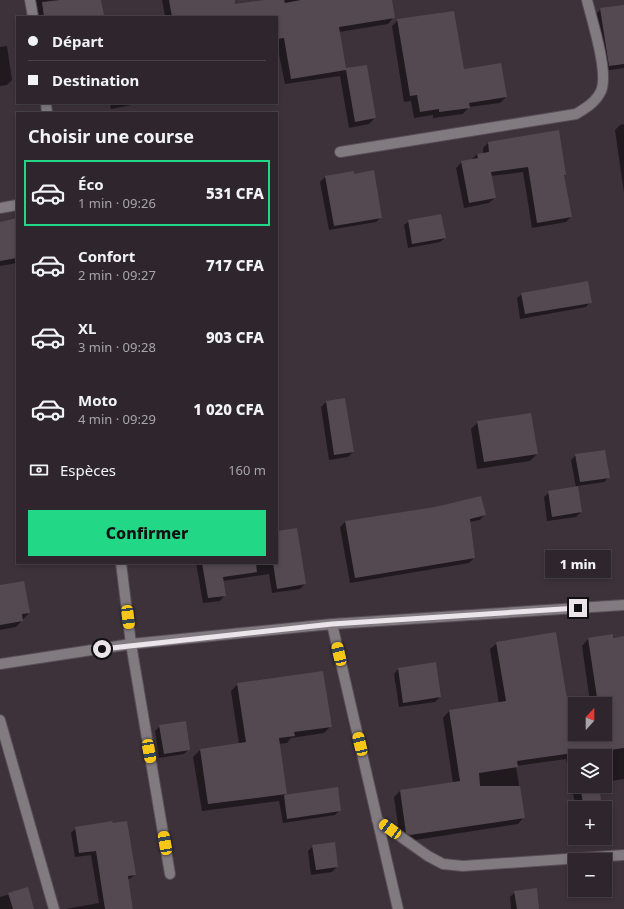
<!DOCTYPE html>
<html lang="fr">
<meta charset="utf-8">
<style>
:root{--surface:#2e262c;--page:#3a3238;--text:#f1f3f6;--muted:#a7a5a9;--line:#494348;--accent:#22d887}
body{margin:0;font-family:"Noto Sans",sans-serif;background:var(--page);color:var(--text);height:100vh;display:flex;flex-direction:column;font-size:15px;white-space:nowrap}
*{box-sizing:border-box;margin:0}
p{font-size:13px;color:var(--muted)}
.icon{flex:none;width:22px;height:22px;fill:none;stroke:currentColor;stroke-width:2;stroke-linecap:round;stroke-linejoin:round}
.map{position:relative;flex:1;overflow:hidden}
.drawer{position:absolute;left:16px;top:112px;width:262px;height:452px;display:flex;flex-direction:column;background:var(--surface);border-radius:0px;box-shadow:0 2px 6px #0003,0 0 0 1px var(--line)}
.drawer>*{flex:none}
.hud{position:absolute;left:16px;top:16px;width:262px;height:88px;border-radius:0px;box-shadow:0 2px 6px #0003,0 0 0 1px var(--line);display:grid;align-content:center;height:88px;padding:0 12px;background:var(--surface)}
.needle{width:26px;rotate:21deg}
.fabs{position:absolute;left:568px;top:697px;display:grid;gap:8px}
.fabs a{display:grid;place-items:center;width:44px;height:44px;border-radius:0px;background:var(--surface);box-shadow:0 2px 6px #0003,0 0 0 1px var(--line);font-size:20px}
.end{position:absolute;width:18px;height:18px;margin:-9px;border:5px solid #ebe4e9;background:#111;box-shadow:0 0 0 2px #111}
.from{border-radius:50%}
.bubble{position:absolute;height:28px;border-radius:0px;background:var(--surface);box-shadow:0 2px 6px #0003,0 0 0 1px var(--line);font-size:13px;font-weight:800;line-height:28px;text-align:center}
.car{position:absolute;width:12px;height:24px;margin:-12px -6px;border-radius:5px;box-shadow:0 0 3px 1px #0007;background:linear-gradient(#f5c518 24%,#345 0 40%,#f5c518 0 76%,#345 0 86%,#f5c518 0)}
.hud b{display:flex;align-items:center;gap:14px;height:38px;font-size:15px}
.hud b+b{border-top:1px solid var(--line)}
.hud i{width:10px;height:10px;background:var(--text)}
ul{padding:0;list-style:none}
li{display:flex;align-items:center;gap:12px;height:66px;margin:0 8px 6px;padding:0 4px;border:2px solid transparent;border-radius:0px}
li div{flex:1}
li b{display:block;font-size:15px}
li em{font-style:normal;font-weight:800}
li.on{border-color:var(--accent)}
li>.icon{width:36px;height:36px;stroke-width:1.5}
h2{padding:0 12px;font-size:18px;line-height:48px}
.pay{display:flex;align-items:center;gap:10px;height:44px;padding:0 12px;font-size:15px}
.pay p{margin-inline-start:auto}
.button{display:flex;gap:8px;margin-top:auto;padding:8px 12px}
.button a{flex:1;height:46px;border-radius:0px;background:var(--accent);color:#111;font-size:16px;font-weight:800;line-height:46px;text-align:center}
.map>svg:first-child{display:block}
.shadow{fill:#0007}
.building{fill:#554951}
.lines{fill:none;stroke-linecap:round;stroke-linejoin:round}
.minor-casing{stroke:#594e56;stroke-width:12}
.minor{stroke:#817b80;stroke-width:10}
.route{stroke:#ebe4e9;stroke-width:5}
</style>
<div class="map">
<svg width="624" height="909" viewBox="0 0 624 909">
<rect width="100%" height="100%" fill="#3d323a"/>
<path class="shadow" d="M 36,0 L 100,0 L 102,17 L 39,17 Z
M 162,0 L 216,0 L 218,7 L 267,0 L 391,0 L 394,17 L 388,24 L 339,32 L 345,70 L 367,66 L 375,118 L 369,124 L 349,128 L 340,76 L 285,84 L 277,44 L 277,17 L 161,17 L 165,16 Z
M 624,6 L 624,68 L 604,71 L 595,15 L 601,9 Z
M 398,20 L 463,70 L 506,97 L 500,103 L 469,107 L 463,114 L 433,118 L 433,115 L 414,118 L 411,101 L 404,102 L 392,26 Z
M 7,46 L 12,80 L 7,85 L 0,86 L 0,47 Z
M 110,103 L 142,103 L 111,109 Z
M 624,124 L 624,193 L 615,130 L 620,125 Z
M 488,143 L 565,174 L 564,176 L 571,217 L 566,222 L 532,228 L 523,172 L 491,176 L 495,198 L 489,203 L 464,208 L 456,168 L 462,162 L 471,160 L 477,154 L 483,154 L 483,148 Z
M 354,175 L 381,217 L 376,222 L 329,230 L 320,182 L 325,177 Z
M 17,219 L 17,263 L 0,266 L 0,223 Z
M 409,221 L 445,238 L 440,242 L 408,248 L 404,225 Z
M 522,294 L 590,302 L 586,307 L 520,319 L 517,298 Z
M 345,399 L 353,452 L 348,457 L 329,460 L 321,407 L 326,402 Z
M 478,422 L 537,454 L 530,461 L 477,469 L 471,429 Z
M 576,455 L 609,477 L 604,482 L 577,486 L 581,512 L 576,517 L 547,521 L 544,497 L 549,492 L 576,488 L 571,460 Z
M 435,508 L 485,514 L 480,520 L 469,522 L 474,558 L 469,563 L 350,583 L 340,527 L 345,522 Z
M 277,532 L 305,584 L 300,589 L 272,593 L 269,574 L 223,581 L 225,595 L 220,601 L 203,603 L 196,563 L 277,563 Z
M 0,586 L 29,613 L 16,627 L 0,630 Z
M 624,637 L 624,779 L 605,782 L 605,756 L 575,756 L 575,786 L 598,786 L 600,800 L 593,807 L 576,808 L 566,759 L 516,766 L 524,817 L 518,824 L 403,842 L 400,840 L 394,797 L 400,791 L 453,783 L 443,718 L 449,711 L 499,704 L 490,649 L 497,643 L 567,706 L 575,705 L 575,734 L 605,734 L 605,704 L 580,704 L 590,702 L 582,646 L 588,639 Z
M 398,669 L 440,697 L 435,702 L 399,707 L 394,674 Z
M 238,684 L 331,726 L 324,733 L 291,738 L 287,743 L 278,744 L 286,794 L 284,796 L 337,788 L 340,810 L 335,815 L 283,823 L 279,801 L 202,811 L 193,757 L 200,750 L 239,744 L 231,691 Z
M 160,726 L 189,749 L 184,754 L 159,758 L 155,731 Z
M 76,828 L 135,875 L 128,880 L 133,909 L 65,909 L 99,903 L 91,855 L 75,857 L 71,833 Z
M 313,846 L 337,867 L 332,872 L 311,875 L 308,851 Z
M 27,889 L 33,909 L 0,909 L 0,897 Z
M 515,892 L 538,909 L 511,909 L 510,897 Z"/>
<path class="building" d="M 60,0 L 101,0 L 104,15 L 89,17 L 44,17 L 42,2 Z
M 169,0 L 235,0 L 235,4 L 264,0 L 284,0 L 285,3 L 301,0 L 392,0 L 395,18 L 339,27 L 346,68 L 367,65 L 376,118 L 355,122 L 346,70 L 291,79 L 284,38 L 277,39 L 277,17 L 172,17 Z
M 624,5 L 624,64 L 609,66 L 600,8 Z
M 454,11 L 464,69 L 501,63 L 507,97 L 469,103 L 470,108 L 439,112 L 439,109 L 420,112 L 417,95 L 410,96 L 397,19 Z
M 559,130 L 566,175 L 564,175 L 572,217 L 537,223 L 528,167 L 491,172 L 496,198 L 469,203 L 461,161 L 478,158 L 477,154 L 489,152 L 488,142 Z
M 374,170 L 382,218 L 334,226 L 325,176 L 354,171 L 354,174 Z
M 441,214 L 446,238 L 412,244 L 408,220 Z
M 17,218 L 17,258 L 0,261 L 0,222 Z
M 588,281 L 592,303 L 525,314 L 521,293 Z
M 345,398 L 354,452 L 334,455 L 326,401 Z
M 531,413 L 538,454 L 484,462 L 477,421 Z
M 605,450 L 610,478 L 580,482 L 575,454 Z
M 578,486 L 582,512 L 552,517 L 548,491 Z
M 481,496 L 486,515 L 470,519 L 475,558 L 355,578 L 345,521 L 435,507 Z
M 297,528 L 306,584 L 277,589 L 273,563 L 277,563 L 277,531 Z
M 202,563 L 256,563 L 257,572 L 223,577 L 226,596 L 208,598 Z
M 24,581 L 30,613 L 22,614 L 23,621 L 0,625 L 0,585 Z
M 556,632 L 568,705 L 575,704 L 575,734 L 605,734 L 605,704 L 598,704 L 588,638 L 613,634 L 613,638 L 624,636 L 624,748 L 573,755 L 573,753 L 517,761 L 518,767 L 479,773 L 480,786 L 520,786 L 525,818 L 410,835 L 406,833 L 400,790 L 460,781 L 449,710 L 506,701 L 496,642 Z
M 436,662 L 441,697 L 403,703 L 398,668 Z
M 323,671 L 332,727 L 294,732 L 295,736 L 279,738 L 287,794 L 208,804 L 200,749 L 246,742 L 237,683 Z
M 186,721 L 190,750 L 164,754 L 159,725 Z
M 580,786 L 599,786 L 601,800 L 583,803 Z
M 338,787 L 341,811 L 287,819 L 284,795 Z
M 112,821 L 113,823 L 127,821 L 136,875 L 128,876 L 133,909 L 105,909 L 96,851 L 79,853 L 75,827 Z
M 335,842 L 338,867 L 316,870 L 312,845 Z
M 28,887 L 34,909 L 13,909 L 8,893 Z
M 537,888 L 539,909 L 517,909 L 514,891 Z"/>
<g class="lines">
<defs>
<path id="minor" d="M 30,0 L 33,17
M 46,103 L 47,113
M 340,152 L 576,114 C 586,108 596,102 601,91 C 609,73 592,21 587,0
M 0,208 L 17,205
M 121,563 L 131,644 L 170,874
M 332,624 L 398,909
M 0,664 L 131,644 L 332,624 L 624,605
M 0,720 L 54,909
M 377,820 L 428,856 L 443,864 L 463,866 L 624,855"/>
</defs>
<use href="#minor" class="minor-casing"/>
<use href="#minor" class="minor"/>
</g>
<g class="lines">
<path class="route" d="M 102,649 L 332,624 L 578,608"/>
</g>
</svg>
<div class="fabs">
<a><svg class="needle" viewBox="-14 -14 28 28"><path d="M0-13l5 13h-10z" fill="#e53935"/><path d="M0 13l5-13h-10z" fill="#a7a5a9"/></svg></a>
<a><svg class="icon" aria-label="layers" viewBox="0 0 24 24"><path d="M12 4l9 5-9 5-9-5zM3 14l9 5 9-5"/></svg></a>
<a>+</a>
<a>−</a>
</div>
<i class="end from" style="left:102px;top:649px"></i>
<i class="end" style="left:578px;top:608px"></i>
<div class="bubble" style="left:545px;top:550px;width:66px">1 min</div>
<i class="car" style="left:128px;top:617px;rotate:173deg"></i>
<i class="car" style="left:339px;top:654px;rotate:347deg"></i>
<i class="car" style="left:360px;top:744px;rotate:347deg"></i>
<i class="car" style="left:149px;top:751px;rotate:170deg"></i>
<i class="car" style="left:390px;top:829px;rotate:306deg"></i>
<i class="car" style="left:165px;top:843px;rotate:350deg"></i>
<div class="hud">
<b><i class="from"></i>Départ</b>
<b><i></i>Destination</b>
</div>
<section class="drawer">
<h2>Choisir une course</h2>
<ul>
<li class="on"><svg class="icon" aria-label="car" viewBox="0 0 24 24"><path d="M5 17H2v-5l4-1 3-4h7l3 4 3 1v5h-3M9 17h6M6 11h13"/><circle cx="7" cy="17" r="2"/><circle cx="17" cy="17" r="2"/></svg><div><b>Éco</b><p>1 min · 09:26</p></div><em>531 CFA</em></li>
<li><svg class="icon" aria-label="car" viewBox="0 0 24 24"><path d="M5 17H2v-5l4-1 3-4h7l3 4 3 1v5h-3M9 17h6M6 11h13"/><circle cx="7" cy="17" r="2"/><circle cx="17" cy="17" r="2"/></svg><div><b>Confort</b><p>2 min · 09:27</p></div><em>717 CFA</em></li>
<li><svg class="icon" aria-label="car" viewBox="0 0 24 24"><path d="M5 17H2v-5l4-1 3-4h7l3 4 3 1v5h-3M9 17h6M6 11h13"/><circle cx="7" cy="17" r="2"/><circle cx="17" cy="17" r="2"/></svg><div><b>XL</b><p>3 min · 09:28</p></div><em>903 CFA</em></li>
<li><svg class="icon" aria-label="car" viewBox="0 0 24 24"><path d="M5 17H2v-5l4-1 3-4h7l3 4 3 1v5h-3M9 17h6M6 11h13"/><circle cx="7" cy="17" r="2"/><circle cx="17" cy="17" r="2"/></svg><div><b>Moto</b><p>4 min · 09:29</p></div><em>1 020 CFA</em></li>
</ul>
<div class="pay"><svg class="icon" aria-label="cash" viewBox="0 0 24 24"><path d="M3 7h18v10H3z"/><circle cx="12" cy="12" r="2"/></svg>Espèces<p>160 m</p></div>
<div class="button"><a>Confirmer</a></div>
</section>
</div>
